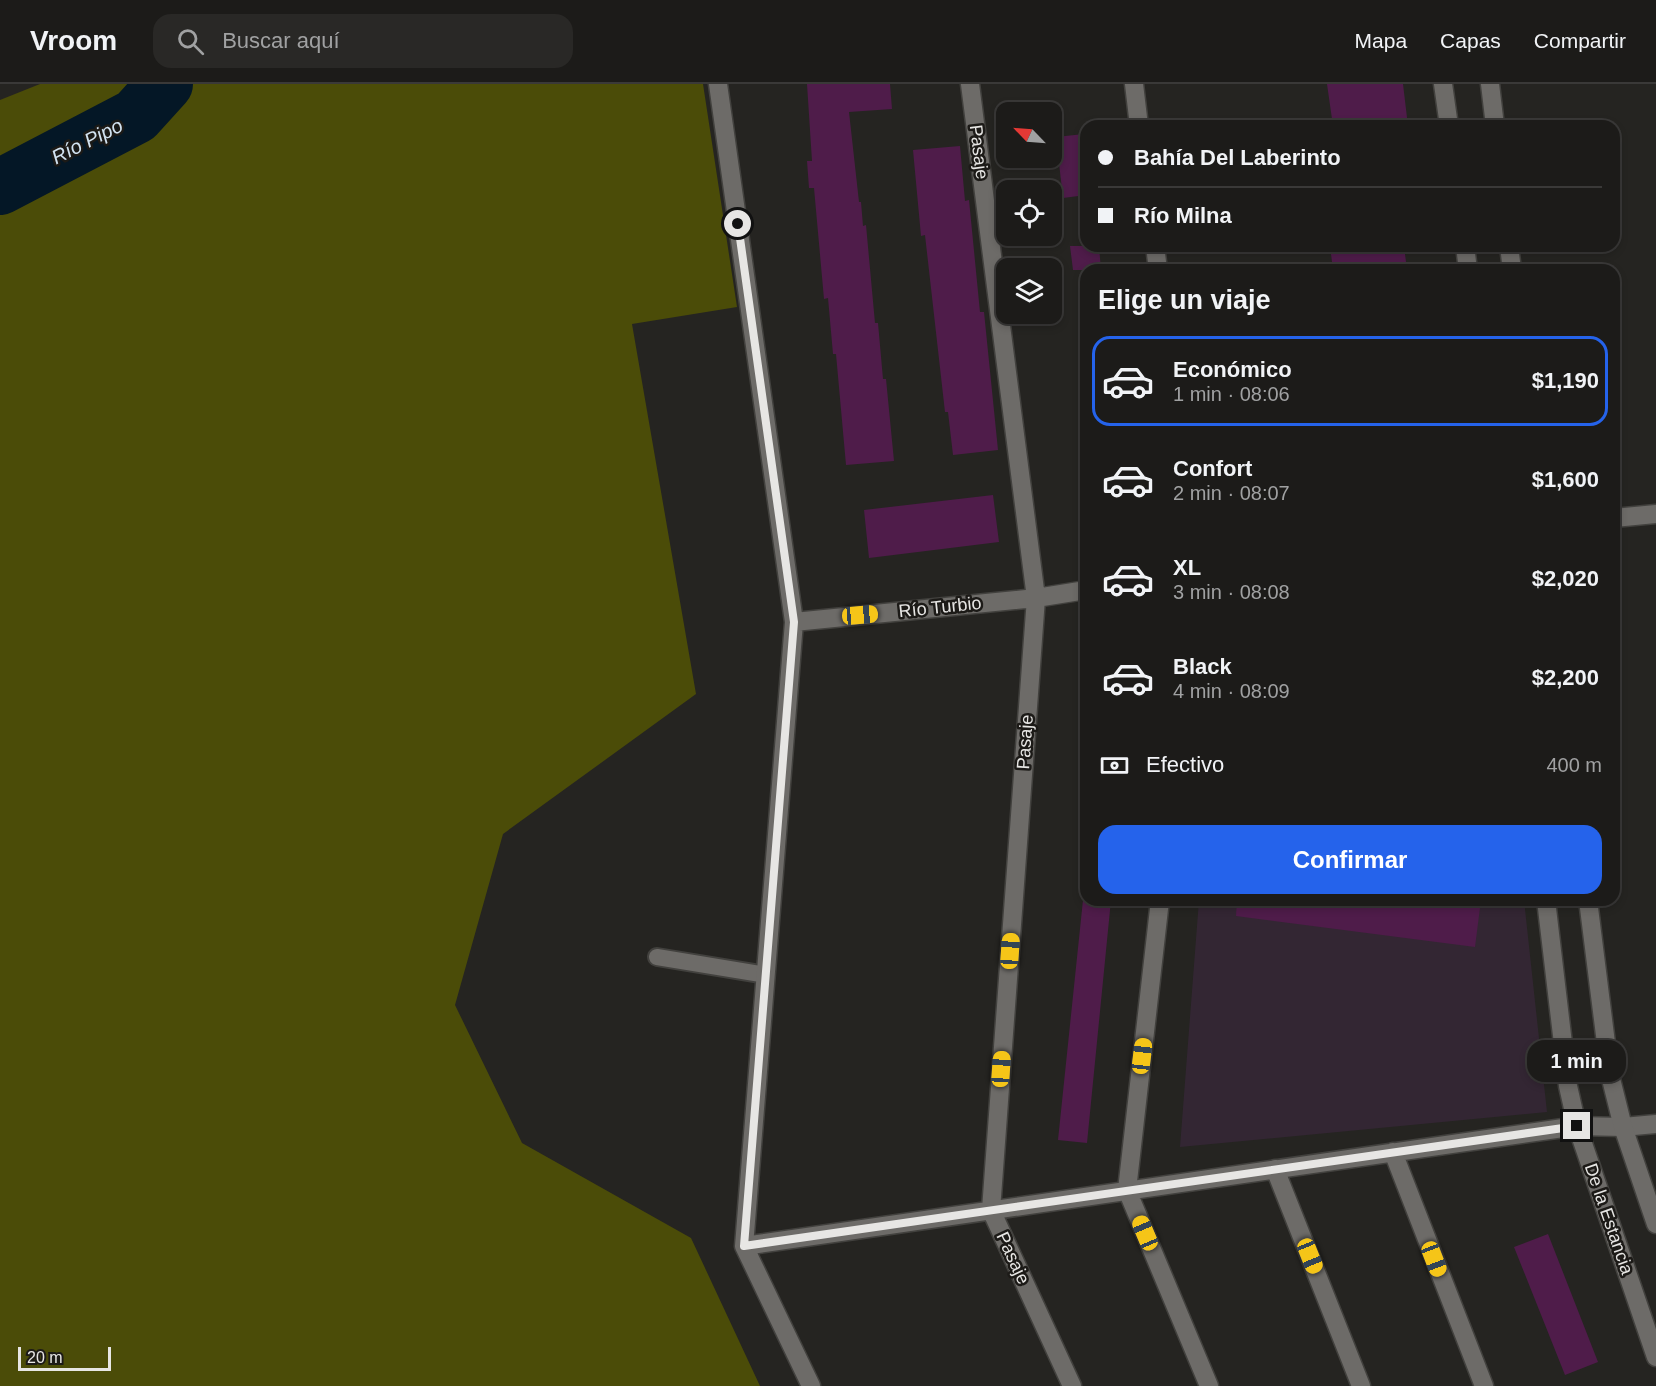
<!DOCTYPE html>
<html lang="es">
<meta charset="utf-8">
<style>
:root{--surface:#1c1b19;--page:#292826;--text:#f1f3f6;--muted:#a0a1a2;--line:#3a3938;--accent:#2563eb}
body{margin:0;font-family:Arial,sans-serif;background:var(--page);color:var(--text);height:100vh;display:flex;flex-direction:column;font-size:22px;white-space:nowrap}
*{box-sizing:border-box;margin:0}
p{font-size:20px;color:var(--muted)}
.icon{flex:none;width:33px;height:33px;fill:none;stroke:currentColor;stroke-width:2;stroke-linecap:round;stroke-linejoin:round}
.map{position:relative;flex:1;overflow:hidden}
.panel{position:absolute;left:1080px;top:180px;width:540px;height:642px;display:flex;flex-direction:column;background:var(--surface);border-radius:18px;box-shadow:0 3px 9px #0003,0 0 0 2px var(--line)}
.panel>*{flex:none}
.guide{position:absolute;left:1080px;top:36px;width:540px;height:132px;border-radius:18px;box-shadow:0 3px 9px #0003,0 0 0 2px var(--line);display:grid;align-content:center;height:132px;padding:0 18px;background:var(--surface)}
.needle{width:39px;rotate:295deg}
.tools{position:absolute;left:996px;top:18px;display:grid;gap:12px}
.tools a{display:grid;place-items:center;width:66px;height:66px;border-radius:12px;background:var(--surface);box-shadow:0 3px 9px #0003,0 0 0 2px var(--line);font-size:30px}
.scale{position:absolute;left:18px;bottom:15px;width:93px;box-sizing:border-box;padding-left:6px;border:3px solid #e7e6e4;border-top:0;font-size:16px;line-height:21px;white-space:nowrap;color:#e7e6e4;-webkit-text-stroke:4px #1c1a17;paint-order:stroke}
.end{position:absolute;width:27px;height:27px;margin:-14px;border:8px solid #e7e6e4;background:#111;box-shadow:0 0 0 3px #111}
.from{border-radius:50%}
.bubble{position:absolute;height:42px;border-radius:18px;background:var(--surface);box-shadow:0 3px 9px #0003,0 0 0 2px var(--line);font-size:20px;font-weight:600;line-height:42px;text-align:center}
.car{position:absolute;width:18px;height:36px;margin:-18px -9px;border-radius:8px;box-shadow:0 0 4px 2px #0007;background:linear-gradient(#f5c518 24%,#345 0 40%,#f5c518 0 76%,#345 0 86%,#f5c518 0)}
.guide b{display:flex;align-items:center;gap:21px;height:57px;font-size:22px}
.guide b+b{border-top:2px solid var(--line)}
.guide i{width:15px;height:15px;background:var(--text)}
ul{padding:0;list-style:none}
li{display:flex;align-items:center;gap:18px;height:90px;margin:0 12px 9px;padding:0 6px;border:3px solid transparent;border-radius:18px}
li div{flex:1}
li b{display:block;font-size:22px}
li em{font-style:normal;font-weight:600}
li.on{border-color:var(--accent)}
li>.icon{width:54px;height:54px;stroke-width:1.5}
h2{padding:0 18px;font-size:27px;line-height:72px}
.pay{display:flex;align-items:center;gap:15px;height:66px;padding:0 18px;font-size:22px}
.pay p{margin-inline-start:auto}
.button{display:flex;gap:12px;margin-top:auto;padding:12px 18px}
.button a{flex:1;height:69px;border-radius:18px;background:var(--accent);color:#fff;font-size:24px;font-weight:600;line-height:69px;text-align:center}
header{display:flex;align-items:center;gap:36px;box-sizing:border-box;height:84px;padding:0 30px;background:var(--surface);border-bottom:2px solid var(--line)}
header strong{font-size:28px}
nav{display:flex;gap:33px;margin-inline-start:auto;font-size:21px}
.search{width:420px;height:54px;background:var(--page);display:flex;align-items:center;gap:15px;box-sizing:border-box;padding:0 21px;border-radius:18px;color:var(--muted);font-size:22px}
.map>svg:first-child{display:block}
.education{fill:#332633}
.green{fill:#4b4c08}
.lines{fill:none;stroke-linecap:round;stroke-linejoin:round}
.river{stroke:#041726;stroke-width:56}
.building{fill:#4f1c4a}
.service-casing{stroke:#42413e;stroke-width:20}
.minor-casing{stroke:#42413e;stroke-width:21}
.tertiary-casing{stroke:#42413e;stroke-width:21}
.service{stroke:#6d6b68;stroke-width:16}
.minor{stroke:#6d6b68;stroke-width:18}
.tertiary{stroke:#6d6b68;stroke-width:18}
.route{stroke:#e7e6e4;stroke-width:8}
.labels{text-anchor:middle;stroke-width:5;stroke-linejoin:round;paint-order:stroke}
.street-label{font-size:18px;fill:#e7e6e4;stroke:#1c1a17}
.water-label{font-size:20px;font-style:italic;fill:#d3e3f1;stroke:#1c1a17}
</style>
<header>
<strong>Vroom</strong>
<div class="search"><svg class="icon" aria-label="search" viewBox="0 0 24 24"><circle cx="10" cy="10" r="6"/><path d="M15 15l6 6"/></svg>Buscar aquí</div>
<nav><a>Mapa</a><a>Capas</a><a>Compartir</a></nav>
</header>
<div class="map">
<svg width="1656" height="1302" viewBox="0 0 1656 1302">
<rect width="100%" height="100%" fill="#252421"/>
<path class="education" d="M 1199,816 L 1524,816 L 1547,1028 L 1180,1063 Z"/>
<path class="green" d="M 40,0 L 703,0 L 737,223 L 632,240 L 696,610 L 503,750 L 455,921 L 522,1059 L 691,1154 L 760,1302 L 0,1302 L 0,16 Z"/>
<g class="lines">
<path class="river" d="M 0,103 L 136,32 L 165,0"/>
</g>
<path class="building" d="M 807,0 L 890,0 L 892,25 L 849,28 L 859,118 L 861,118 L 863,142 L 866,141 L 875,239 L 878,239 L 883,295 L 886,295 L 894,377 L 846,381 L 836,270 L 833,270 L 828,214 L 824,215 L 814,104 L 809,104 L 807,77 L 812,77 Z
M 1327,0 L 1403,0 L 1408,42 L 1333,42 Z
M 1084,50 L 1086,111 L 1063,114 L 1056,53 Z
M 960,62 L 965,117 L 969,116 L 980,228 L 984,228 L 998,366 L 953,371 L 948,328 L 945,328 L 925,151 L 921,152 L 913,66 Z
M 1070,162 L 1099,162 L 1101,186 L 1073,186 Z
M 1330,162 L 1404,162 L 1407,186 L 1333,186 Z
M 993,411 L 999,458 L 869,474 L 864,426 Z
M 1083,816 L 1111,816 L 1087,1059 L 1058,1056 Z
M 1237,816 L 1481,816 L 1475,863 L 1236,832 Z
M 1548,1150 L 1598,1278 L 1565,1291 L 1514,1163 Z"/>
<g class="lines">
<defs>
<path id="service" d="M 657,873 L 766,891"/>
<path id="minor" d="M 718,0 L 794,538 L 744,1162 L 811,1302
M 970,0 L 1036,514 L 991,1126 L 1072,1302
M 1134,0 L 1139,42
M 1155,162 L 1158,186
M 1614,434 L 1656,430
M 794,538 L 1036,514 L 1086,506
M 1160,816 L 1127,1106 L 1209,1302
M 1393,1068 L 1484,1302
M 1275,1085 L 1361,1302
M 744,1162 L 1577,1042 L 1623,1043 L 1656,1040"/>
<path id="tertiary" d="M 1443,0 L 1449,42
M 1490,0 L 1495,42
M 1465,162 L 1468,186
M 1509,162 L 1512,186
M 1546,816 L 1568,1002 L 1577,1042 L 1656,1273
M 1588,816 L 1610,991 L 1623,1043 L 1656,1140"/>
</defs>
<use href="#service" class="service-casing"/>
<use href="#minor" class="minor-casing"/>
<use href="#tertiary" class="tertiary-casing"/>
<use href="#service" class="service"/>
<use href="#minor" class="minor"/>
<use href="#tertiary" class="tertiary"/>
</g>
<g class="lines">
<path class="route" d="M 738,140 L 794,538 L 744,1162 L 1577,1042"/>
</g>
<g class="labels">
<g class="street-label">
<text transform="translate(979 68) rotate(83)" y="6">Pasaje</text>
<text transform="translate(940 523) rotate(-6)" y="6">Río Turbio</text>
<text transform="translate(1025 658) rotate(-86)" y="6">Pasaje</text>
<text transform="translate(1609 1135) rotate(71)" y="6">De la Estancia</text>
<text transform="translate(1013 1174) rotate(65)" y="6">Pasaje</text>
</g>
<g class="water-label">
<text transform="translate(87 57) rotate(-27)" y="7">Río Pipo</text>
</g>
</g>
</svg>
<div class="tools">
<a><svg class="needle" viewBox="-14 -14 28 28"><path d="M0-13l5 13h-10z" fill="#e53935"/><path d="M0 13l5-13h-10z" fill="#a0a1a2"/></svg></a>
<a><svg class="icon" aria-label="locate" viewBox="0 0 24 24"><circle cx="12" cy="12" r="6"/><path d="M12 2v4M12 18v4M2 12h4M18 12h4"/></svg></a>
<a><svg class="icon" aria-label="layers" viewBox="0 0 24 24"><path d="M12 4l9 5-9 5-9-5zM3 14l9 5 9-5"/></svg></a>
</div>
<div class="scale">20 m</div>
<i class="end from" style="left:738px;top:140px"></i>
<i class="end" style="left:1577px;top:1042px"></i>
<div class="bubble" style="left:1527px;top:956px;width:99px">1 min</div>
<i class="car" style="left:860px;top:531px;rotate:85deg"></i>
<i class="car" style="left:1010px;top:867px;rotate:4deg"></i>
<i class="car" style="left:1142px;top:972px;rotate:7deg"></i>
<i class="car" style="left:1001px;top:985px;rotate:4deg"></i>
<i class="car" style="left:1145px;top:1149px;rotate:337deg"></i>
<i class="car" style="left:1310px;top:1172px;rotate:158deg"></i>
<i class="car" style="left:1434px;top:1175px;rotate:159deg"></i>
<div class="guide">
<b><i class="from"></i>Bahía Del Laberinto</b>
<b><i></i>Río Milna</b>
</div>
<section class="panel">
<h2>Elige un viaje</h2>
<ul>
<li class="on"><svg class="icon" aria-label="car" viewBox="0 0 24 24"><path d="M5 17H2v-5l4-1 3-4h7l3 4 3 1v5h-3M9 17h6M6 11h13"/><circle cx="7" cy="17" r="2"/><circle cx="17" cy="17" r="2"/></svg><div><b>Económico</b><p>1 min · 08:06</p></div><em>$1,190</em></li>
<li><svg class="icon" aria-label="car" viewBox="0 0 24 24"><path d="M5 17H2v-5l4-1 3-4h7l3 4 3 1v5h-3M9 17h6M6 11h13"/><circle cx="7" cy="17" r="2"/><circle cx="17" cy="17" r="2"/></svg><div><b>Confort</b><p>2 min · 08:07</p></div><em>$1,600</em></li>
<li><svg class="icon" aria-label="car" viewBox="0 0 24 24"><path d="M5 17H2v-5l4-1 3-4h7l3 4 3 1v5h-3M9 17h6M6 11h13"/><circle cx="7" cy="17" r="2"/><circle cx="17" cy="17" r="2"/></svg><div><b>XL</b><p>3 min · 08:08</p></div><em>$2,020</em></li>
<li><svg class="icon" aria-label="car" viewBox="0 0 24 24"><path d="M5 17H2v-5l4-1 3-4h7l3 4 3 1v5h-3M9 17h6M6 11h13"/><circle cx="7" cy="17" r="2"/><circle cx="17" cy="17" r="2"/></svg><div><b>Black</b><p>4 min · 08:09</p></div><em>$2,200</em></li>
</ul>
<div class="pay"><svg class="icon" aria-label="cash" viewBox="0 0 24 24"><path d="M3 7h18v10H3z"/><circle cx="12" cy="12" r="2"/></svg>Efectivo<p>400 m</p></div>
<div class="button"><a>Confirmar</a></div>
</section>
</div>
